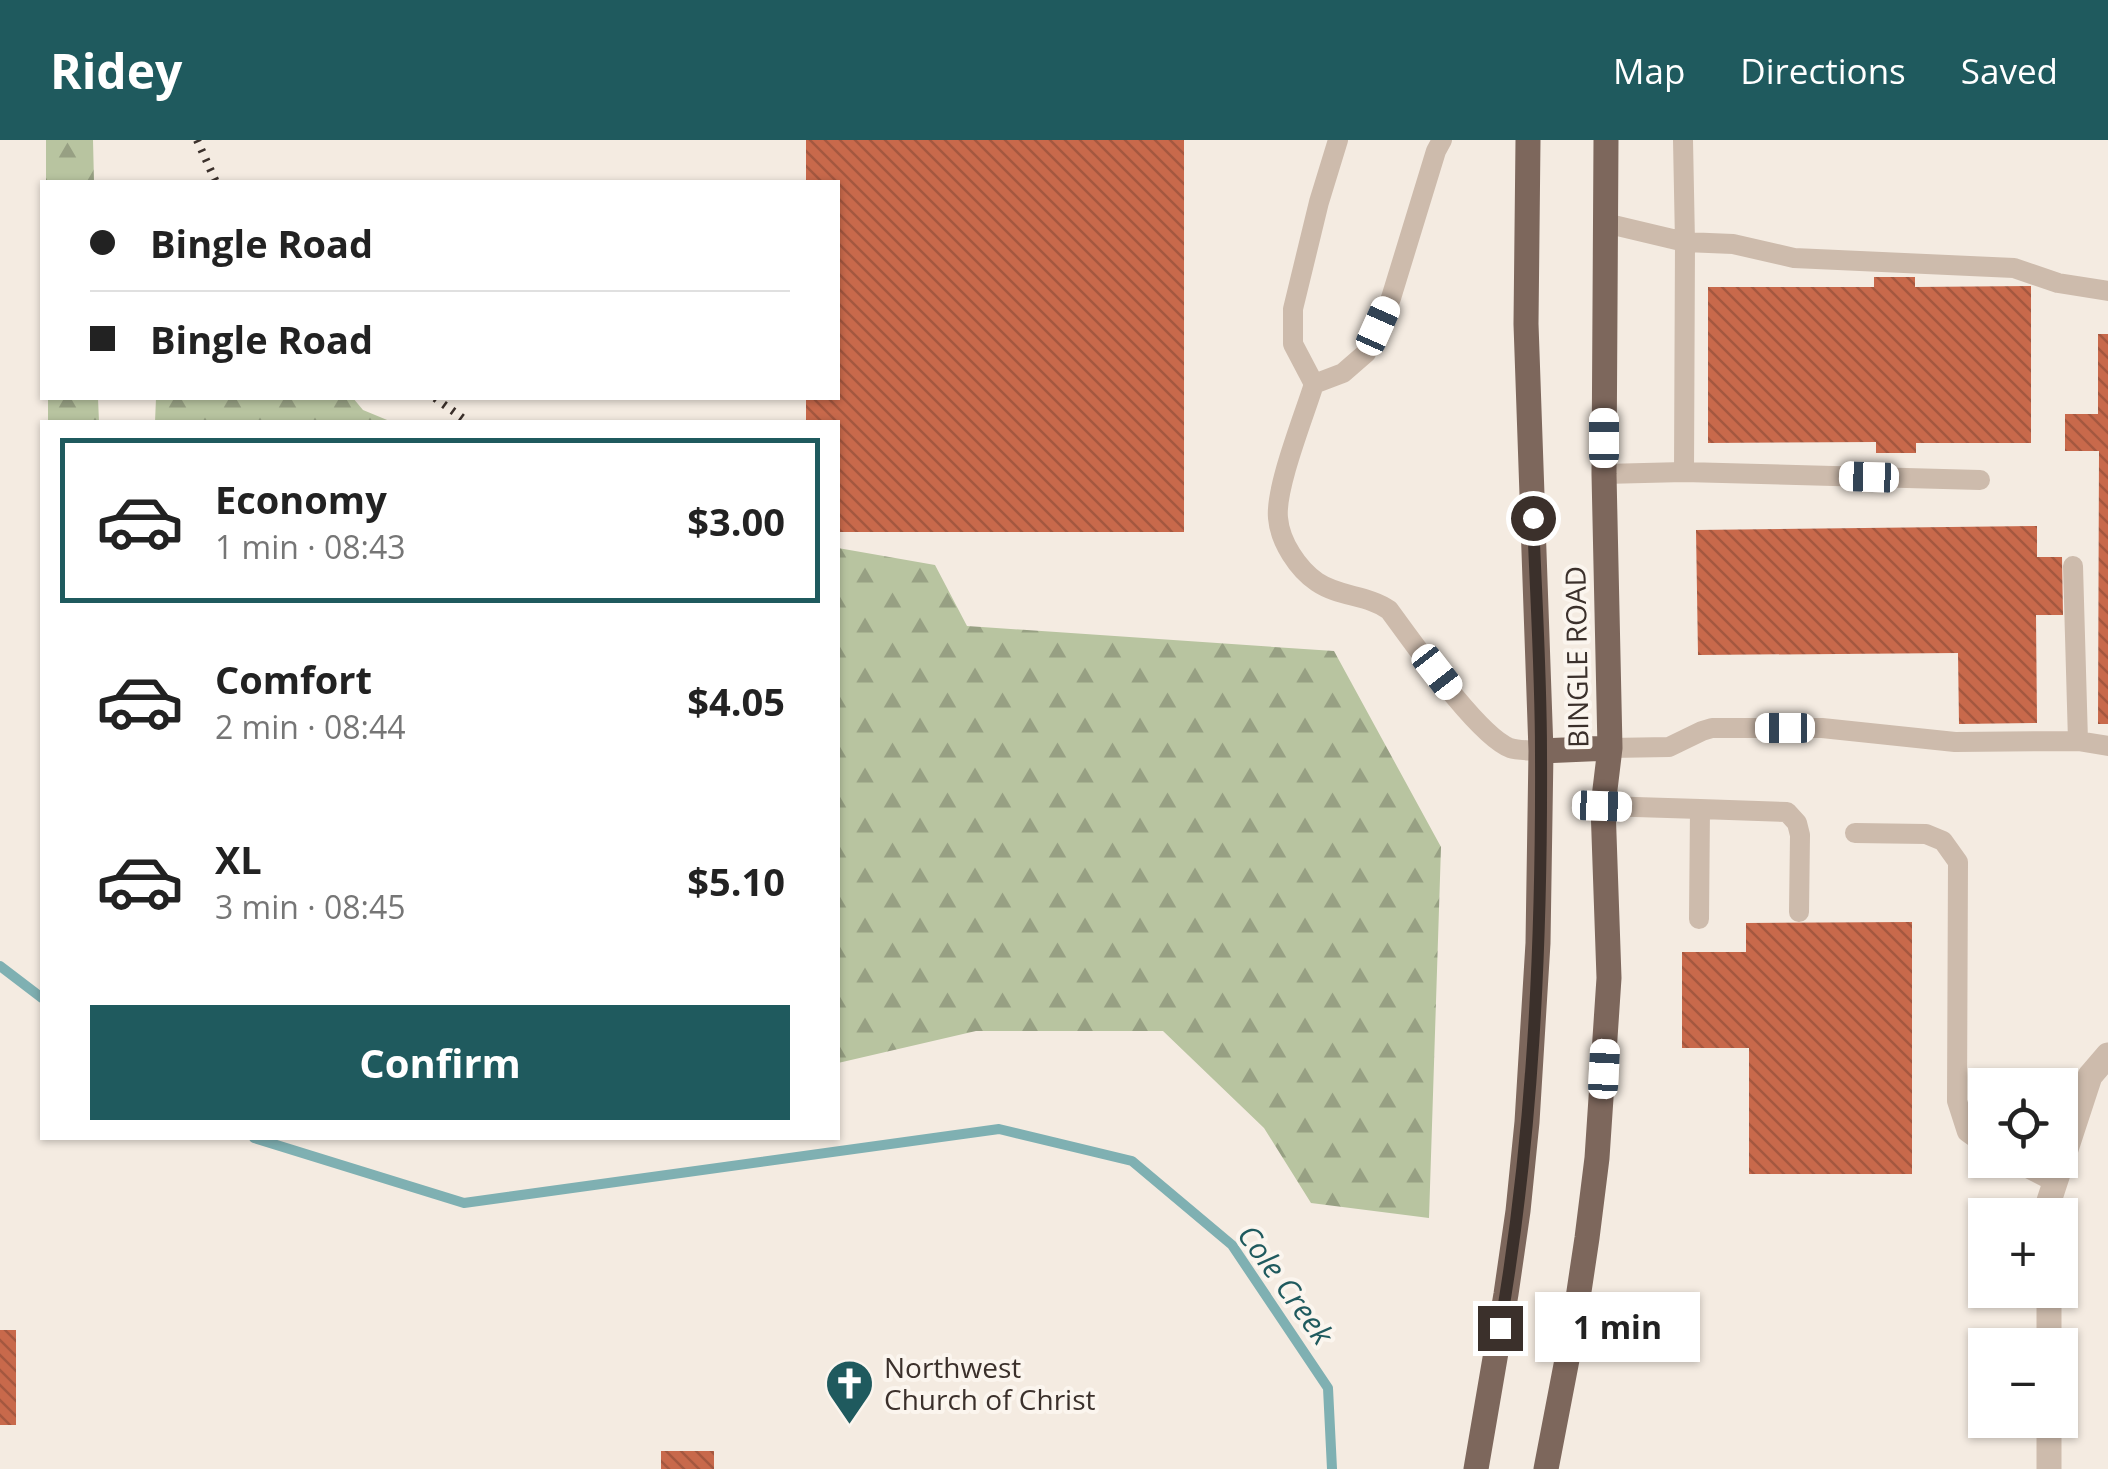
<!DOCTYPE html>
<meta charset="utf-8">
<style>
:root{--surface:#fff;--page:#f2f2f2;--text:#222;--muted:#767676;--line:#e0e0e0;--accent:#1f5a5e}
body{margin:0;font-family:"Open Sans",sans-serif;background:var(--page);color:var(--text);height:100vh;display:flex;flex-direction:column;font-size:38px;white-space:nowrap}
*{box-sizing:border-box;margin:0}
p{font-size:32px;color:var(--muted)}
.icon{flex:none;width:55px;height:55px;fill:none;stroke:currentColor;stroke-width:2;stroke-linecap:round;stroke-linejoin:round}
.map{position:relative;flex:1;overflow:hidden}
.sheet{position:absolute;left:40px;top:280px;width:800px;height:720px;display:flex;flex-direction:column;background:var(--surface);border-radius:0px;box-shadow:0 2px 8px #0004}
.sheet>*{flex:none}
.hud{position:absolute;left:40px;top:40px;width:800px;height:220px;border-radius:0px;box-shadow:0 2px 8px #0004;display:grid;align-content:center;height:220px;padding:0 50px;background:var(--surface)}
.tools{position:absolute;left:1968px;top:928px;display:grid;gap:20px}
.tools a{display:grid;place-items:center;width:110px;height:110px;border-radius:0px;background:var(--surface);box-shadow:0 2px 8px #0004;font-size:50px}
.end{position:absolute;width:45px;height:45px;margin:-22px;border:12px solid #3b302b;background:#fff;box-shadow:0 0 0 5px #fff}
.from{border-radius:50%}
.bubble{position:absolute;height:70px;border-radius:0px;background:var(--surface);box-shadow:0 2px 8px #0004;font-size:32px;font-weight:700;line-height:70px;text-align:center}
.car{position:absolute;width:30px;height:60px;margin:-30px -15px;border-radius:12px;box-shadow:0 0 8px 2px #0007;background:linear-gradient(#fff 24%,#345 0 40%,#fff 0 76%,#345 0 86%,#fff 0)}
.hud b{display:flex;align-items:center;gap:35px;height:95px;font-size:38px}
.hud b+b{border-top:2px solid var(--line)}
.hud i{width:25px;height:25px;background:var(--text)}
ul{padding:18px 0 0;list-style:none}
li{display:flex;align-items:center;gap:30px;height:165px;margin:0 20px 15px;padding:0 30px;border:5px solid transparent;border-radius:0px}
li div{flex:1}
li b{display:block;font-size:38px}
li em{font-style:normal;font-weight:700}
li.selected{border-color:var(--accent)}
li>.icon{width:90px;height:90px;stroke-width:1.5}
.action{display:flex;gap:20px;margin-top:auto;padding:20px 50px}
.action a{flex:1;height:115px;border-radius:0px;background:var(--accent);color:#fff;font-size:40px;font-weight:700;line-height:115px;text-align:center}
header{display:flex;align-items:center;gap:60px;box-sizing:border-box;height:140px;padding:0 50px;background:var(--accent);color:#fff}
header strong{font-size:48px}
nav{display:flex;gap:55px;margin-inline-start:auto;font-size:35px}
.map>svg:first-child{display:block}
.forest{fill:url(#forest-firs)}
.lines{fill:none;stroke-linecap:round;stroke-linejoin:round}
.stream{stroke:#7fb0b2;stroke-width:10}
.building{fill:url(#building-back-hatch)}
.lane{stroke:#cdbbac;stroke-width:20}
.street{stroke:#cdbbac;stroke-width:25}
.primary{stroke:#7d675c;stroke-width:25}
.rail{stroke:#3b302b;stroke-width:8;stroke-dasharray:2.5 8;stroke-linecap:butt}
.route{stroke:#3b302b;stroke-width:12}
.labels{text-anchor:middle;stroke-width:8;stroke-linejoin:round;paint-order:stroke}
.street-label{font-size:28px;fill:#3b302b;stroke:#fbf5ee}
.poi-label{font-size:28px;fill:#3b302b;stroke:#fbf5ee;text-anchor:start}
.water-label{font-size:30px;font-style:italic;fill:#1f5a5e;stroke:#fbf5ee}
</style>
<header>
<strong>Ridey</strong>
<nav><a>Map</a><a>Directions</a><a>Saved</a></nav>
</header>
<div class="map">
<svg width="2108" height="1329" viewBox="0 0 2108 1329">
<defs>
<pattern id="forest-firs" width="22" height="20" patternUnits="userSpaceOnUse" patternTransform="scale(2.5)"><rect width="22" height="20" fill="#b8c4a0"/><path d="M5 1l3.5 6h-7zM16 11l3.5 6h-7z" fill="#97a083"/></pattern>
<pattern id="building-back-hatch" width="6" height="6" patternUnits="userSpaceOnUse" patternTransform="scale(2.5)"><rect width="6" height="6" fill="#c8694b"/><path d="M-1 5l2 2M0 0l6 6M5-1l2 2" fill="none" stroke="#a4573f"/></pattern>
</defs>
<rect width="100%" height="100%" fill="#f4ebe1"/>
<path class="forest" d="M 46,0 L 93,0 L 94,42 L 46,42 Z
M 48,258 L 98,258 L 99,282 L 48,282 Z
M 156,258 L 353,258 L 363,270 L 392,282 L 155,282 Z
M 838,408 L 935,425 L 967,486 L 1334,511 L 1441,707 L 1429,1078 L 1311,1063 L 1264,988 L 1163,891 L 976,891 L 838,923 Z"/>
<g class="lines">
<path class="stream" d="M 0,826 L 42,858
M 254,998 L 464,1063 L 999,989 L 1132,1021 L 1232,1105 L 1328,1248 L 1332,1329"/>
</g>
<path class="building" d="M 806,0 L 1184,0 L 1184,392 L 838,392 L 838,282 L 806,282 L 806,258 L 838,258 L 838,42 L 806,42 Z
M 1874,137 L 1915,137 L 1915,147 L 2031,146 L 2031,303 L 1916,303 L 1916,313 L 1876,313 L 1876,302 L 1708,303 L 1708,147 L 1874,147 Z
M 2098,194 L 2108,194 L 2108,584 L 2098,584 L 2099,311 L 2065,311 L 2065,274 L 2098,274 Z
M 2037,386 L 2037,417 L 2062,417 L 2063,475 L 2036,475 L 2037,583 L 1959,584 L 1958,513 L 1698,515 L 1696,390 Z
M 1912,782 L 1912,1034 L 1749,1034 L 1749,908 L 1682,908 L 1682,812 L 1746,812 L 1746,783 Z
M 0,1190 L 16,1190 L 16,1285 L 0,1285 Z
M 661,1311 L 714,1311 L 714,1329 L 661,1329 Z"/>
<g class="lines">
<path class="lane" d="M 1442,0 L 1436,11 L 1391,158 L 1366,213 L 1343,233 L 1314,244 C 1304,276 1275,348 1278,378 C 1280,402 1298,429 1317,442 C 1339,457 1368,455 1389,470 C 1412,501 1478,596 1510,608 C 1519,611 1531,610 1541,611
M 1683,0 L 1685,102 L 1684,332 L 1980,340
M 1605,83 L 1685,102 L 1733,104 L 1794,118 L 2014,128 L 2058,143 L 2108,151
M 1314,244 L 1293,204 L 1293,169 L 1319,62 L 1338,0
M 1604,334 L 1684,332
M 2073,426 L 2078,601
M 1610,608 L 1669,607 L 1702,591 L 1712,588 L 1822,588 L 1955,602 L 2078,601 L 2108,606
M 1603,666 L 1700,669 L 1699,779
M 1700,669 L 1787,672 L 1797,683 L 1800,695 L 1799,772
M 1855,693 L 1926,694 L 1943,701 L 1958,722 L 1957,961 L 1967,992 L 1985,1005
M 2012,1020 L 2055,1042"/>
<path class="street" d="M 2049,1075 L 2049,1061 L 2090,936 L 2108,915
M 2049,1205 L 2049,1150
M 2049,1329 L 2049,1280"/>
<path class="primary" d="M 1541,611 L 1610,608
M 1476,1329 L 1506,1154 L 1518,1071 L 1527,982 L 1538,803 L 1541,611 L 1526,184 L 1528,0
M 1546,1329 L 1575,1178 L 1587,1098 L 1597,1018 L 1609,838 L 1603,666 L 1610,608 L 1604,334 L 1606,0"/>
<path class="rail" d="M 197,0 L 216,42
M 435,258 L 468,282"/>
</g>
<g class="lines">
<path class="route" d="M 1500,1188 C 1533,999 1542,805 1541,613 C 1541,535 1536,457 1533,378"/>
</g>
<defs>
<symbol id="church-pin" viewBox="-11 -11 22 30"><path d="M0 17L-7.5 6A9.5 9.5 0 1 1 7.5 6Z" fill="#1f5a5e" stroke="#fbf5ee"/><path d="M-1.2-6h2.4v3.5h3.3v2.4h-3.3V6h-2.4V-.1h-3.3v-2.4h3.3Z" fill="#fff"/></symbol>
</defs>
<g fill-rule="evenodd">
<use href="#church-pin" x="822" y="1216" width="55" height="75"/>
</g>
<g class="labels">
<g class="street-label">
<text transform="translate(1577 517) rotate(-91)" y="10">BINGLE ROAD</text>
</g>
<g class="poi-label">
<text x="884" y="1238">Northwest<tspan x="884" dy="32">Church of Christ</tspan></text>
</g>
<g class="water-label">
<text transform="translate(1285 1145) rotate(54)" y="10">Cole Creek</text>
</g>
</g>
</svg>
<div class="tools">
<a><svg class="icon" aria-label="locate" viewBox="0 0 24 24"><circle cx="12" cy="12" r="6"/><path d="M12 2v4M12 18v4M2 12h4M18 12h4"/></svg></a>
<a>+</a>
<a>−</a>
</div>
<i class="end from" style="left:1533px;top:378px"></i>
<i class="end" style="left:1500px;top:1188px"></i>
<div class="bubble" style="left:1535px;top:1152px;width:165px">1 min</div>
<i class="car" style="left:1378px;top:186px;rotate:24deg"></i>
<i class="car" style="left:1604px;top:298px;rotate:0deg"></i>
<i class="car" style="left:1869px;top:337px;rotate:272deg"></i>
<i class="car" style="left:1437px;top:532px;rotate:142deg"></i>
<i class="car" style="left:1785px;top:588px;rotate:270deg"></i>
<i class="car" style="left:1602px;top:666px;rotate:92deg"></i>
<i class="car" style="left:1604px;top:929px;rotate:3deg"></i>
<div class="hud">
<b><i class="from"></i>Bingle Road</b>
<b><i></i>Bingle Road</b>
</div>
<section class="sheet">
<ul>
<li class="selected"><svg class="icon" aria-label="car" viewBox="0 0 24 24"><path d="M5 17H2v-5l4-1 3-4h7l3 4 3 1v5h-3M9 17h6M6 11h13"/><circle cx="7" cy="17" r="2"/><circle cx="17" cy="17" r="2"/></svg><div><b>Economy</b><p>1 min · 08:43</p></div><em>$3.00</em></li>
<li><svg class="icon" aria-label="car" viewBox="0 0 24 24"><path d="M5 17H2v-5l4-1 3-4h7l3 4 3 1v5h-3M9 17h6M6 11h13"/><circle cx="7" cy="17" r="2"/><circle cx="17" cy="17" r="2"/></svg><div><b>Comfort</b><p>2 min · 08:44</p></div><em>$4.05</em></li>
<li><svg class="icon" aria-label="car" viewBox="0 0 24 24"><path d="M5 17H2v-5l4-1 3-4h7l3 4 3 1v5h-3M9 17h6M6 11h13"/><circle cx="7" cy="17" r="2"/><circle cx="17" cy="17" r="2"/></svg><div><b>XL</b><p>3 min · 08:45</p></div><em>$5.10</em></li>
</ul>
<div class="action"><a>Confirm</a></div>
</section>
</div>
